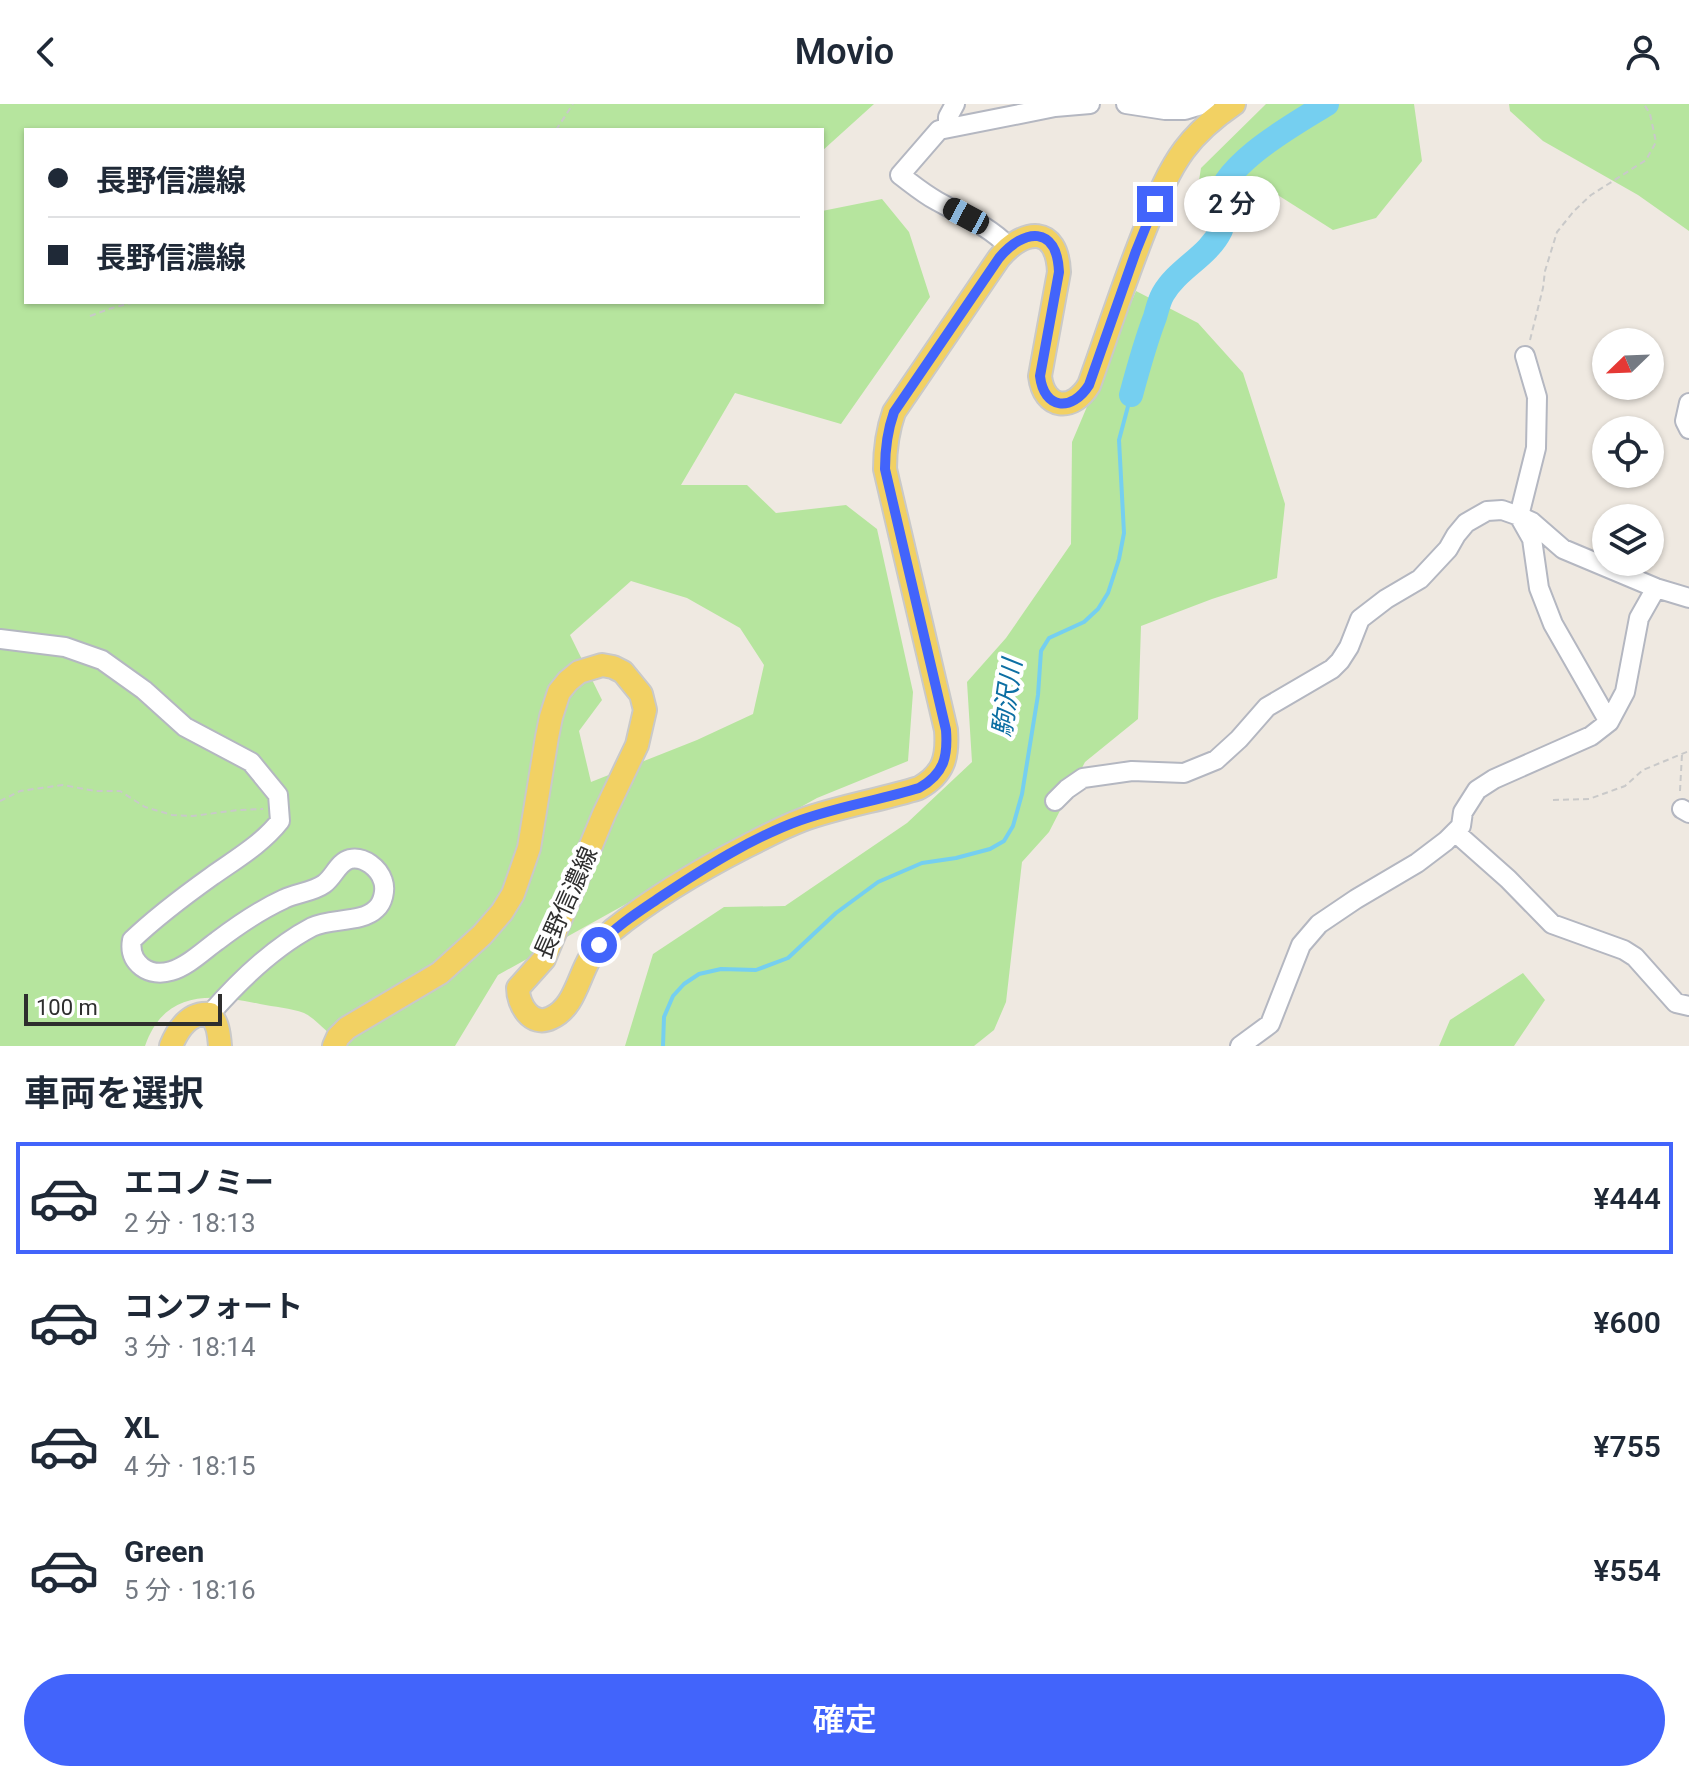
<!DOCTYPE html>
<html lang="ja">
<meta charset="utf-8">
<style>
:root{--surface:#fff;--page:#f2f2f3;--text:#1f2937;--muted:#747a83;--line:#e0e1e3;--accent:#4264fb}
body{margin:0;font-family:Roboto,"Noto Sans JP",sans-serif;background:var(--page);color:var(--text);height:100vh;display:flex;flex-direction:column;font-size:30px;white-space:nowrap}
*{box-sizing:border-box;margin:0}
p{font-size:26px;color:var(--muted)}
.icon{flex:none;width:44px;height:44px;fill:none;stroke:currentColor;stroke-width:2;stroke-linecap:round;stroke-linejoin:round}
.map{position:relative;height:942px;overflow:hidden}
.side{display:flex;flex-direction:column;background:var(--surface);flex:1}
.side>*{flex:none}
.top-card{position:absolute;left:24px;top:24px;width:800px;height:176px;border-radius:0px;box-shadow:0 2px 6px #0004;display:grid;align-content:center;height:176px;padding:0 24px;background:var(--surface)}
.needle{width:52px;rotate:247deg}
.controls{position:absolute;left:1592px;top:224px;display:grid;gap:16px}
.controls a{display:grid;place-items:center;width:72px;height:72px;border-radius:50%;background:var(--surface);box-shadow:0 2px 6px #0004;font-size:40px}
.scale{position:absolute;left:24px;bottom:20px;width:198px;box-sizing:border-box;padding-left:8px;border:4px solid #2e2e2e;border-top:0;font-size:22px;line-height:28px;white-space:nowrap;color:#2e2e2e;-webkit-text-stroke:6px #fff;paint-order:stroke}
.end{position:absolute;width:36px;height:36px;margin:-18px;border:10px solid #4264fb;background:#fff;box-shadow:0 0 0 4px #fff}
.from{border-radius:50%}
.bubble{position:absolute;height:56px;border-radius:28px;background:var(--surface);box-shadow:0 2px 6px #0004;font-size:26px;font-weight:600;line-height:56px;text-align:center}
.car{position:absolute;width:24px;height:48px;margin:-24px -12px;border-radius:10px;box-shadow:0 0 6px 2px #0007;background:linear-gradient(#222 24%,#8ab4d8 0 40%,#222 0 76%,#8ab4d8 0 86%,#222 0)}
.top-card b{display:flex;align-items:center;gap:28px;height:76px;font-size:30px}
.top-card b+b{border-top:2px solid var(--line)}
.top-card i{width:20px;height:20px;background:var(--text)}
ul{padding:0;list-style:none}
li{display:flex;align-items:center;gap:24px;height:112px;margin:0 16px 12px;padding:0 8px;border:4px solid transparent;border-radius:0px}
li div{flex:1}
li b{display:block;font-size:30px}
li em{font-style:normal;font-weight:600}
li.selected{border-color:var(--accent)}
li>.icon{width:72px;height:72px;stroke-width:1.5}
h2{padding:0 24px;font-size:36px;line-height:96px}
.button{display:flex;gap:16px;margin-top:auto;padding:16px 24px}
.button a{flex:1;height:92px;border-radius:48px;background:var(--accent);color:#fff;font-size:32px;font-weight:600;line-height:92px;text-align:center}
header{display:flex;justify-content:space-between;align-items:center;height:104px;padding:0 24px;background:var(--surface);font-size:36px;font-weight:600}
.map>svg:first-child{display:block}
.green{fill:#b6e59e;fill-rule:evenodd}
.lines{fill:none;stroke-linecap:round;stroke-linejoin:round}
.stream{stroke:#75cff0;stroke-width:4}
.river{stroke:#75cff0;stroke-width:24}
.minor-casing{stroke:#b4b7c1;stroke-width:22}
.major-casing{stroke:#c9c9c9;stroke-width:26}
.path{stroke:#c9c9c9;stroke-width:2;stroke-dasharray:6 4;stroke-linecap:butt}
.minor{stroke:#fff;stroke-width:18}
.major{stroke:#f2d163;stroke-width:22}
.route{stroke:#4264fb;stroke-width:10}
.labels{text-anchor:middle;stroke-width:8;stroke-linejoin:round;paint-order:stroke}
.street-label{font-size:24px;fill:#2e2e2e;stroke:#fff}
.water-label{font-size:26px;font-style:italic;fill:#0d6fa3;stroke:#fff}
</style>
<header><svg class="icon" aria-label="back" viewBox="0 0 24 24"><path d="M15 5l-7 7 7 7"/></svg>Movio<svg class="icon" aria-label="person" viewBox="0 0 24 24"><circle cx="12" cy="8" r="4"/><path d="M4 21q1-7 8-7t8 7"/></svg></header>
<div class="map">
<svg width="1689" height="942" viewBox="0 0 1689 942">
<rect width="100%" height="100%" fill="#efe9e1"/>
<path class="green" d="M 0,0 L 874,0 L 822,47 L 822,26 L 26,26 L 26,198 L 822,198 L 822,107 L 882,95 L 909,128 L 930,193 L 841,320 L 735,289 L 681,381 L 747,381 L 776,409 L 846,401 L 877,425 L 913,588 L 908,657 L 817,694 L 498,871 L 455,942 L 342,942 C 332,933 315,914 304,909 C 291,904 274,903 260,900 C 211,890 165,885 145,942 L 0,942 ZM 631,477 L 687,494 L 740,524 L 764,561 L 753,610 L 697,636 L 591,678 L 579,627 L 602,596 L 570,531 Z
M 1266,0 L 1414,0 L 1422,57 L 1376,114 L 1333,126 L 1273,88 L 1196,95 L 1201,64 Z
M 1509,0 L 1689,0 L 1689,127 L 1638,91 L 1543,37 L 1510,7 Z
M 1136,187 L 1198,219 L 1243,269 L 1285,400 L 1277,474 L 1212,495 L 1141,522 L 1138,615 L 1085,658 L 1049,728 L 1022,758 L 1006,898 L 994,926 L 974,942 L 625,942 L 653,850 L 724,803 L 785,802 L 907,719 L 972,658 L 967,578 L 1006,534 L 1071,440 L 1072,338 Z
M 1523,869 L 1545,896 L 1514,942 L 1439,942 L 1450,916 Z"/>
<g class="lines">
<path class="stream" d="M 663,942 L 664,913 L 673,892 L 684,880 L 699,870 L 721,865 L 756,866 L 788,854 L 836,809 L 878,778 L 922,759 L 956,754 L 990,745 L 1004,737 L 1013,722 L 1022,690 L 1038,591 L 1041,547 L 1049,534 L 1084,518 L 1098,505 L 1108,489 L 1119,455 L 1124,429 L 1119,336 L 1131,291"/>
<path class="river" d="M 1131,291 C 1138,265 1145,239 1155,213 C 1157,206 1159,197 1163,190 C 1178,164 1208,153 1221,126 C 1219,118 1215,110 1216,101 C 1221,60 1295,20 1327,0"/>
<defs>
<path id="minor" d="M 1126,0 L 1165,6 L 1185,6 L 1205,0
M 948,23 L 948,13 L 955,0
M 1009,143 C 989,122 962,111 937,97 C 924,90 912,80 900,71 L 939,26 L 1055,3 L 1090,0
M 1525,252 L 1537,293 L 1536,344 L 1519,412 L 1532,435 L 1539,484 L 1553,520 L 1609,618
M 1689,299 L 1685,317 L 1689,325
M 0,535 L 65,543 L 102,556 L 144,586 L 185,623 L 251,658 L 278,691 L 280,717 C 262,740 236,755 212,772 C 184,792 156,813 132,836 C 130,847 133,856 142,863 C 150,869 161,870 171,867 C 188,862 203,847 217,837 C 238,821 260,806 284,795 C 296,789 313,788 324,780 C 334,773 338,758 350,755 C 364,752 379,764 383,777 C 386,786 383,799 376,805 C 362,819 330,814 312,823 C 274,843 238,878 210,910
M 1055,697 L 1067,685 L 1083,674 L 1132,667 L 1184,669 L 1216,656 L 1239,635 L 1267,603 L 1332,565 L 1340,557 L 1349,543 L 1360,515 L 1386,495 L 1420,475 L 1448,445 L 1456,431 L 1466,419 L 1487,407 L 1502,406 L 1519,412 L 1532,418 L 1563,445 L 1656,484 L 1689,494
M 1682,705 L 1689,709
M 1455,728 L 1508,775 L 1552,820 L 1624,846 L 1635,853 L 1676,899 L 1689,902
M 1240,942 L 1270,920 L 1301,841 L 1319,820 L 1356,795 L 1417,759 L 1446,737 L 1461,722 L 1463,708 L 1477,686 L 1494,675 L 1591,632 L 1609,618 L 1625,588 L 1639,514 L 1656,484"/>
<path id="major" d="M 171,942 C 178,925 189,908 210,910 C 218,919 219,930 220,942
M 334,942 L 338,933 L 347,924 L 440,869 L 482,831 L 502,808 L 513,790 L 529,744 L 547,633 L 551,613 L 559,588 L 568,577 L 579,568 L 602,561 L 613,563 L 623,568 L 641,590 L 645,606 L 637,641 L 604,710 L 544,855 L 518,884 C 518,900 531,924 551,914 C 574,904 578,874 590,854 C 596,844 604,834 613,826 C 654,793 700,766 747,742 C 765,733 783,723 802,716 C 840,702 881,696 919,684 C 944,670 948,653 946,626 L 885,365 C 885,345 887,328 894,308 L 999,154 C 1024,124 1057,121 1059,168 L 1040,272 C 1044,306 1073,308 1089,281 C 1108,228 1125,175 1146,123 C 1157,96 1167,69 1184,46 C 1198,27 1215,13 1234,0"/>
</defs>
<use href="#minor" class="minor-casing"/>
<use href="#major" class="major-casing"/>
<path class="path" d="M 556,26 L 573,0
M 90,212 L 112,204 L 135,198
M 1530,236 L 1543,184 L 1545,167 L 1557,128 L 1574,107 L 1591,91 L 1646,56 L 1656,38 L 1650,10 L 1644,0
M 1680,687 L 1682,650
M 1553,696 L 1589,695 L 1625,682 L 1643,666 L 1689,647
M 0,697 L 20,687 L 63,681 L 95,687 L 120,687 L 145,703 L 172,711 L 192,712 L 239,706 L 263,705"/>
<use href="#minor" class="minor"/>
<use href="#major" class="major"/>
</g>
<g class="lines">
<path class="route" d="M 599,841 C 617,821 640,807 662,792 C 704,764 753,733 801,716 C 840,702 880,696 919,684 C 944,670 948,653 946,626 L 885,365 C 885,345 887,328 894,308 L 999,154 C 1024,124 1057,121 1059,168 L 1040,272 C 1044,306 1072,308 1089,281 L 1136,147 L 1155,100"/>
</g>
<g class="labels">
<g class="street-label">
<text transform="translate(566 799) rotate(-66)" y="8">長野信濃線</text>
</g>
<g class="water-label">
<text transform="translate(1007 594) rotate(-82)" y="9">駒沢川</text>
</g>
</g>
</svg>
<div class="controls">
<a><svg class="needle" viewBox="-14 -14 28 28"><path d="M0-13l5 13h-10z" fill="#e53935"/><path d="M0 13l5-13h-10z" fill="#747a83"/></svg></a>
<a><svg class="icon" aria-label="locate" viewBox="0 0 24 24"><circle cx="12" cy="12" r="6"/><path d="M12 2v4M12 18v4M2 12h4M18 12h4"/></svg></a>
<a><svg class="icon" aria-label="layers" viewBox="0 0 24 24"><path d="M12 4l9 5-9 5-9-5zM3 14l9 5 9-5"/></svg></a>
</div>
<div class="scale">100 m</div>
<i class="end from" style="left:599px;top:841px"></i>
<i class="end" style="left:1155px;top:100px"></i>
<div class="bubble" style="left:1184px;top:72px;width:96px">2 分</div>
<i class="car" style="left:966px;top:112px;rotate:298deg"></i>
<div class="top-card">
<b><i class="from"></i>長野信濃線</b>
<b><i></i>長野信濃線</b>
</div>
</div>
<section class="side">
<h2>車両を選択</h2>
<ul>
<li class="selected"><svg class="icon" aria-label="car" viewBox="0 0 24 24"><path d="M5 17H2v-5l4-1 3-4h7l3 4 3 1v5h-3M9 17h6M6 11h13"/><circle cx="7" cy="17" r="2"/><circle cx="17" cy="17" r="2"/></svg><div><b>エコノミー</b><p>2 分 · 18:13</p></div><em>¥444</em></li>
<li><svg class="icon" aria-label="car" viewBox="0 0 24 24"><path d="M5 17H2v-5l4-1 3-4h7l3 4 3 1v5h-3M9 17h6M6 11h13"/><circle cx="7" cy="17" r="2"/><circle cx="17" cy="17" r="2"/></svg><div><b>コンフォート</b><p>3 分 · 18:14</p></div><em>¥600</em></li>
<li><svg class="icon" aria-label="car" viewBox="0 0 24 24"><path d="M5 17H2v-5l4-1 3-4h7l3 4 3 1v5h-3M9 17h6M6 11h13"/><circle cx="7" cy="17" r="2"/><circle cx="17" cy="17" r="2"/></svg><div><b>XL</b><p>4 分 · 18:15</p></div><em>¥755</em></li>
<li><svg class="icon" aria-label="car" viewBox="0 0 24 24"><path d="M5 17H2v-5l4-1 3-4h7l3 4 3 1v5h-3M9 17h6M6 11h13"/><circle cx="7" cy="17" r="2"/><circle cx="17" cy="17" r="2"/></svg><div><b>Green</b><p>5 分 · 18:16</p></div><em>¥554</em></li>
</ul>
<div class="button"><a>確定</a></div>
</section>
